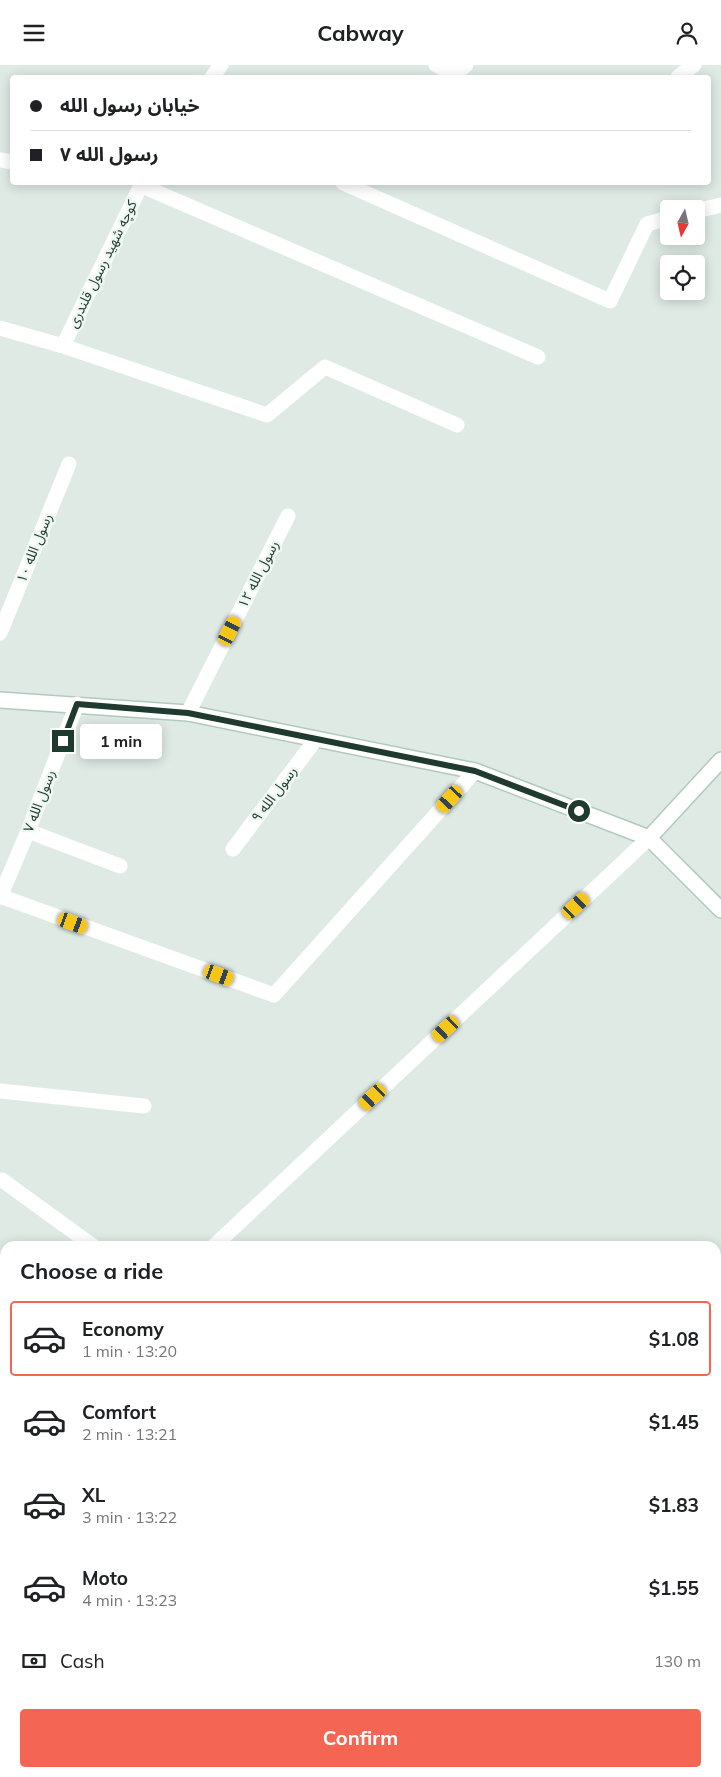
<!DOCTYPE html>
<meta charset="utf-8">
<style>
:root{--surface:#fff;--page:#f2f2f2;--text:#202124;--muted:#757577;--line:#e0e0e0;--accent:#f46653}
body{margin:0;font-family:Mulish,"Noto Sans Arabic",sans-serif;background:var(--page);color:var(--text);height:100vh;display:flex;flex-direction:column;font-size:19px;white-space:nowrap}
*{box-sizing:border-box;margin:0}
p{font-size:16px;color:var(--muted)}
.icon{flex:none;width:28px;height:28px;fill:none;stroke:currentColor;stroke-width:2;stroke-linecap:round;stroke-linejoin:round}
.map{position:relative;flex:1;overflow:hidden}
.side{position:absolute;left:0px;top:1176px;width:721px;height:536px;display:flex;flex-direction:column;background:var(--surface);border-radius:15px 15px 0 0;box-shadow:0 2px 12px #0003}
.side>*{flex:none}
.guide{position:absolute;left:10px;top:10px;width:701px;height:110px;border-radius:5px;box-shadow:0 2px 12px #0003;display:grid;align-content:center;height:110px;padding:0 20px;background:var(--surface)}
.needle{width:32px;rotate:188deg}
.controls{position:absolute;left:660px;top:135px;display:grid;gap:10px}
.controls a{display:grid;place-items:center;width:45px;height:45px;border-radius:5px;background:var(--surface);box-shadow:0 2px 12px #0003;font-size:25px}
.end{position:absolute;width:22px;height:22px;margin:-11px;border:6px solid #1f3a2f;background:#fff;box-shadow:0 0 0 2px #fff}
.from{border-radius:50%}
.bubble{position:absolute;height:35px;border-radius:5px;background:var(--surface);box-shadow:0 2px 12px #0003;font-size:16px;font-weight:700;line-height:35px;text-align:center}
.car{position:absolute;width:15px;height:30px;margin:-15px -8px;border-radius:6px;box-shadow:0 0 4px 1px #0007;background:linear-gradient(#f5c518 24%,#345 0 40%,#f5c518 0 76%,#345 0 86%,#f5c518 0)}
.guide b{display:flex;align-items:center;gap:18px;height:48px;font-size:19px}
.guide b+b{border-top:1px solid var(--line)}
.guide i{width:12px;height:12px;background:var(--text)}
ul{padding:0;list-style:none}
li{display:flex;align-items:center;gap:15px;height:75px;margin:0 10px 8px;padding:0 10px;border:2px solid transparent;border-radius:5px}
li div{flex:1}
li b{display:block;font-size:19px}
li em{font-style:normal;font-weight:700}
li.on{border-color:var(--accent)}
li>.icon{width:45px;height:45px;stroke-width:1.5}
h2{padding:0 20px;font-size:22px;line-height:60px}
.pay{display:flex;align-items:center;gap:12px;height:55px;padding:0 20px;font-size:19px}
.pay p{margin-inline-start:auto}
.action{display:flex;gap:10px;margin-top:auto;padding:10px 20px}
.action a{flex:1;height:58px;border-radius:5px;background:var(--accent);color:#fff;font-size:20px;font-weight:700;line-height:58px;text-align:center}
header{display:flex;justify-content:space-between;align-items:center;height:65px;padding:0 20px;background:var(--surface);font-size:22px;font-weight:700}
.map>svg:first-child{display:block}
.lines{fill:none;stroke-linecap:round;stroke-linejoin:round}
.secondary-casing{stroke:#b1cabe;stroke-width:18}
.street{stroke:#fff;stroke-width:15}
.secondary{stroke:#fff;stroke-width:15}
.route{stroke:#1f3a2f;stroke-width:6}
.labels{text-anchor:middle;stroke-width:5;stroke-linejoin:round;paint-order:stroke}
.street-label{font-size:14px;fill:#1f3a2f;stroke:#eff7f2}
</style>
<header><svg class="icon" aria-label="menu" viewBox="0 0 24 24"><path d="M4 6h16M4 12h16M4 18h16"/></svg>Cabway<svg class="icon" aria-label="person" viewBox="0 0 24 24"><circle cx="12" cy="8" r="4"/><path d="M4 21q1-7 8-7t8 7"/></svg></header>
<div class="map">
<svg width="721" height="1712" viewBox="0 0 721 1712">
<rect width="100%" height="100%" fill="#deeae3"/>
<g class="lines">
<defs>
<path id="secondary" d="M 0,635 L 188,648 L 475,706 L 649,773 L 721,845
M 649,773 L 721,695"/>
</defs>
<use href="#secondary" class="secondary-casing"/>
<path class="street" d="M 436,0 L 455,9 L 466,0
M 212,12 L 221,0
M 678,12 L 694,0
M 0,95 L 12,97
M 343,118 L 610,236 L 647,159 L 669,153
M 140,120 L 538,292
M 696,146 L 721,140
M 0,263 L 63,281 L 267,350 L 325,302 L 457,360
M 63,281 L 142,118
M 0,568 L 69,399
M 188,648 L 288,451
M 28,766 L 120,801
M 233,784 L 316,674
M 0,831 L 274,930 L 475,706
M 0,832 L 28,766 L 77,639
M 0,1026 L 144,1041
M 2,1115 L 93,1181
M 214,1181 L 649,773
M 0,1372 L 5,1368
M 0,1548 L 5,1544
M 0,1596 L 5,1602
M 85,1708 L 88,1712
M 277,1712 L 280,1710"/>
<use href="#secondary" class="secondary"/>
</g>
<g class="lines">
<path class="route" d="M 63,676 L 77,639 L 188,648 L 475,706 L 579,746"/>
</g>
<g class="labels">
<g class="street-label">
<text transform="translate(102 199) rotate(-64)" y="5">کوچه شهید رسول قلندری</text>
<text transform="translate(34 483) rotate(-68)" y="5">رسول الله ۱۰</text>
<text transform="translate(258 509) rotate(-63)" y="5">رسول الله ۱۲</text>
<text transform="translate(274 729) rotate(-53)" y="5">رسول الله ۹</text>
<text transform="translate(39 736) rotate(-69)" y="5">رسول الله ۷</text>
</g>
</g>
</svg>
<div class="controls">
<a><svg class="needle" viewBox="-14 -14 28 28"><path d="M0-13l5 13h-10z" fill="#e53935"/><path d="M0 13l5-13h-10z" fill="#757577"/></svg></a>
<a><svg class="icon" aria-label="locate" viewBox="0 0 24 24"><circle cx="12" cy="12" r="6"/><path d="M12 2v4M12 18v4M2 12h4M18 12h4"/></svg></a>
</div>
<i class="end from" style="left:579px;top:746px"></i>
<i class="end" style="left:63px;top:676px"></i>
<div class="bubble" style="left:80px;top:659px;width:82px">1 min</div>
<i class="car" style="left:230px;top:566px;rotate:27deg"></i>
<i class="car" style="left:450px;top:734px;rotate:222deg"></i>
<i class="car" style="left:576px;top:841px;rotate:47deg"></i>
<i class="car" style="left:73px;top:858px;rotate:110deg"></i>
<i class="car" style="left:219px;top:910px;rotate:110deg"></i>
<i class="car" style="left:446px;top:964px;rotate:227deg"></i>
<i class="car" style="left:373px;top:1032px;rotate:227deg"></i>
<div class="guide">
<b><i class="from"></i>خیابان رسول الله</b>
<b><i></i>رسول الله ۷</b>
</div>
<section class="side">
<h2>Choose a ride</h2>
<ul>
<li class="on"><svg class="icon" aria-label="car" viewBox="0 0 24 24"><path d="M5 17H2v-5l4-1 3-4h7l3 4 3 1v5h-3M9 17h6M6 11h13"/><circle cx="7" cy="17" r="2"/><circle cx="17" cy="17" r="2"/></svg><div><b>Economy</b><p>1 min · 13:20</p></div><em>$1.08</em></li>
<li><svg class="icon" aria-label="car" viewBox="0 0 24 24"><path d="M5 17H2v-5l4-1 3-4h7l3 4 3 1v5h-3M9 17h6M6 11h13"/><circle cx="7" cy="17" r="2"/><circle cx="17" cy="17" r="2"/></svg><div><b>Comfort</b><p>2 min · 13:21</p></div><em>$1.45</em></li>
<li><svg class="icon" aria-label="car" viewBox="0 0 24 24"><path d="M5 17H2v-5l4-1 3-4h7l3 4 3 1v5h-3M9 17h6M6 11h13"/><circle cx="7" cy="17" r="2"/><circle cx="17" cy="17" r="2"/></svg><div><b>XL</b><p>3 min · 13:22</p></div><em>$1.83</em></li>
<li><svg class="icon" aria-label="car" viewBox="0 0 24 24"><path d="M5 17H2v-5l4-1 3-4h7l3 4 3 1v5h-3M9 17h6M6 11h13"/><circle cx="7" cy="17" r="2"/><circle cx="17" cy="17" r="2"/></svg><div><b>Moto</b><p>4 min · 13:23</p></div><em>$1.55</em></li>
</ul>
<div class="pay"><svg class="icon" aria-label="cash" viewBox="0 0 24 24"><path d="M3 7h18v10H3z"/><circle cx="12" cy="12" r="2"/></svg>Cash<p>130 m</p></div>
<div class="action"><a>Confirm</a></div>
</section>
</div>
